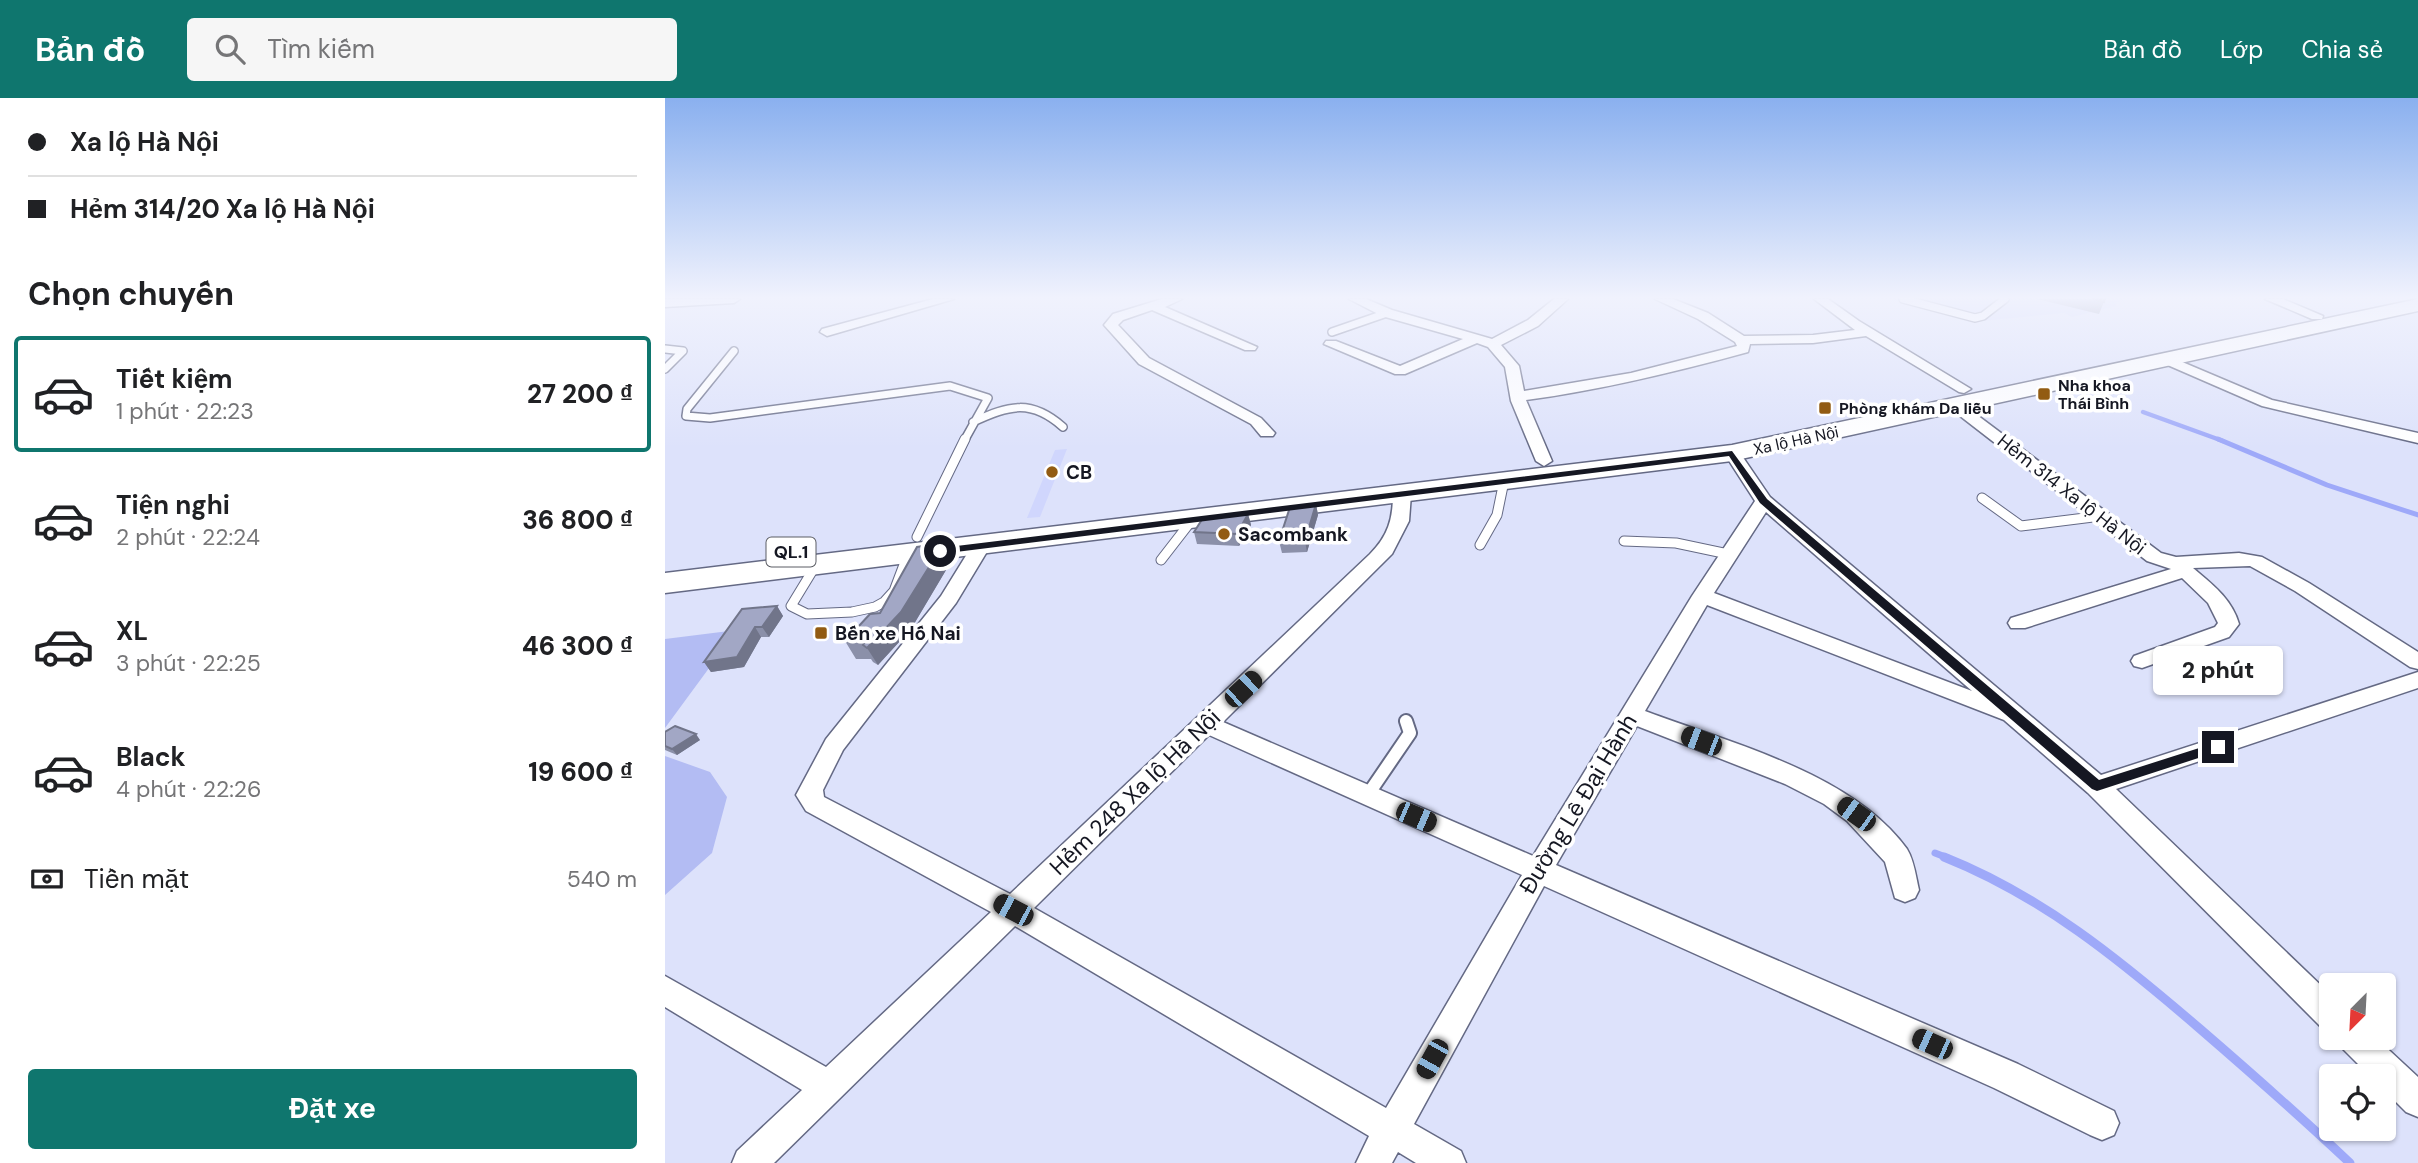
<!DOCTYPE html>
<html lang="vi">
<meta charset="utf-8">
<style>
:root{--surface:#fff;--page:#f6f6f6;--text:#202124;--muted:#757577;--line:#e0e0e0;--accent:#0f766e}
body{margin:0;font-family:"DM Sans",sans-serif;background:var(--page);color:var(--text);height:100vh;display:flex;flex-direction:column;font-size:26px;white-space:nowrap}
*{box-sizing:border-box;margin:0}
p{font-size:23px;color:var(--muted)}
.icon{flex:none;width:38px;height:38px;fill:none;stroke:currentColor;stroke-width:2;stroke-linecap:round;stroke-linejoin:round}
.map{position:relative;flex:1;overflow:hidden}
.side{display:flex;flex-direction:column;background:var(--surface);width:665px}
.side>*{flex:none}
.top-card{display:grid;align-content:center;height:154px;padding:0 28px;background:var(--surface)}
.needle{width:46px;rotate:204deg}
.fabs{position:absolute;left:1654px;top:875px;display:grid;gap:14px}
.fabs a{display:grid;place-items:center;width:77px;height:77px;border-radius:7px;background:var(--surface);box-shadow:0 2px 5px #0004;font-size:35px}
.end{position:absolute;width:32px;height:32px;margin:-16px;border:9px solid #151722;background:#fff;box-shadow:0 0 0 4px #fff}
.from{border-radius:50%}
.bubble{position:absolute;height:49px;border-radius:7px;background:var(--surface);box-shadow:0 2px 5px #0004;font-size:23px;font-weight:800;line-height:49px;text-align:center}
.car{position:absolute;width:21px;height:42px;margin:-21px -10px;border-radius:9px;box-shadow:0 0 5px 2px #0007;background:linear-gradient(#222 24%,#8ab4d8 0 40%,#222 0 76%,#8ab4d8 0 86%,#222 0)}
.top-card b{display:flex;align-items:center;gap:24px;height:66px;font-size:26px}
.top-card b+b{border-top:2px solid var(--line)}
.top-card i{width:18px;height:18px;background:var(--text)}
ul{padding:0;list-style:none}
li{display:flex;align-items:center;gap:21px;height:116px;margin:0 14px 10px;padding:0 14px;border:4px solid transparent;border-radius:7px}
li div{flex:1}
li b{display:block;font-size:26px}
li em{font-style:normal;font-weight:800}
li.selected{border-color:var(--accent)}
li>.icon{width:63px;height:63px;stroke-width:1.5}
h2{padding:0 28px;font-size:32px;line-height:84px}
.pay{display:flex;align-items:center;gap:18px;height:77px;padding:0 28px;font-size:26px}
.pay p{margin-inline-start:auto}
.action{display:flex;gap:14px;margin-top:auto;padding:14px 28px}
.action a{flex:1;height:80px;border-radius:7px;background:var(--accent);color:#fff;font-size:28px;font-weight:800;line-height:80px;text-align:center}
header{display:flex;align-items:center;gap:42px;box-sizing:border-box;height:98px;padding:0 35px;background:var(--accent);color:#fff}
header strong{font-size:33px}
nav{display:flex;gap:38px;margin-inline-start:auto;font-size:24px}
.search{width:490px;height:63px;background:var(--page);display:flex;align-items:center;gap:18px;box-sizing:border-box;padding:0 24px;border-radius:7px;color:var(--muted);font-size:26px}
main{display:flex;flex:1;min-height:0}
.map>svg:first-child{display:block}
.built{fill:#d0d6fd}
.green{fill:#b3bcf3}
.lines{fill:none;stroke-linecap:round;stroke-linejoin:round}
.stream-far3{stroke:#9ea9f9;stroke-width:4.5}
.stream-far2{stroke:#9ea9f9;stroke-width:5}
.stream-far1{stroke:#9ea9f9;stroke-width:7}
.stream{stroke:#9ea9f9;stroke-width:9}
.service-far2-casing{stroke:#646984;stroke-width:10}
.service-far1-casing{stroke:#646984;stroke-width:11}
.service-casing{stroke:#646984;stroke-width:16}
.minor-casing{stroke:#646984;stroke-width:3}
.trunk-casing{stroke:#646984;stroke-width:3}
.service-far2{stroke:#fff;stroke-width:7}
.service-far1{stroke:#fff;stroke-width:9}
.service{stroke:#fff;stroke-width:12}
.minor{fill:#fff;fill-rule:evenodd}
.trunk{fill:#fff;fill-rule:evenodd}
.wall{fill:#8b90a9}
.shaded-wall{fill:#71758a}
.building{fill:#a2a7c5;stroke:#71758a;stroke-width:2}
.route{fill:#151722}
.poi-dot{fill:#925b12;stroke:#fff;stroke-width:2.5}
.labels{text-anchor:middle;stroke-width:7;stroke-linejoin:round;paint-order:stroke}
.far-poi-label{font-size:16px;font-weight:bold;fill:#151722;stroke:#fff;text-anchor:start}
.far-street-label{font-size:16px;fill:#151722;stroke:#fff}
.shield{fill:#fff;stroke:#5b5d64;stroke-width:2}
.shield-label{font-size:18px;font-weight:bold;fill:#151722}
.poi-label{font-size:19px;font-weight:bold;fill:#151722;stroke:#fff;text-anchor:start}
.street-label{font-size:19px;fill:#151722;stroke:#fff}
.near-street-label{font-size:23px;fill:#151722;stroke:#fff}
</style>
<header>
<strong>Bản đồ</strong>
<div class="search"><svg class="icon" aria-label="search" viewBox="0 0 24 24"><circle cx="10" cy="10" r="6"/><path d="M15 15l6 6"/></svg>Tìm kiếm</div>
<nav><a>Bản đồ</a><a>Lớp</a><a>Chia sẻ</a></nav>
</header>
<main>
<section class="side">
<div class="top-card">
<b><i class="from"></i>Xa lộ Hà Nội</b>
<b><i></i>Hẻm 314/20 Xa lộ Hà Nội</b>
</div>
<h2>Chọn chuyến</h2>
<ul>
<li class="selected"><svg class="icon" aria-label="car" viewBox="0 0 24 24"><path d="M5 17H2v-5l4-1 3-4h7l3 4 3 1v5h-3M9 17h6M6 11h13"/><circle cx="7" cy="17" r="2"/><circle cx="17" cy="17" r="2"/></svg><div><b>Tiết kiệm</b><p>1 phút · 22:23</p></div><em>27 200 ₫</em></li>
<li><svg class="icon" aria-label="car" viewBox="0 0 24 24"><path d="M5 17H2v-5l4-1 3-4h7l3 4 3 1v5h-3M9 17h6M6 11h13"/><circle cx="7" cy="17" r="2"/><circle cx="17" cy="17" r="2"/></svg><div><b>Tiện nghi</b><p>2 phút · 22:24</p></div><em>36 800 ₫</em></li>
<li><svg class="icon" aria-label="car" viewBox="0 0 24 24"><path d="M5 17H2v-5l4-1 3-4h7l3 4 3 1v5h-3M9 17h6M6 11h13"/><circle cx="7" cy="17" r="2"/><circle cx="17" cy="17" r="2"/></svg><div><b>XL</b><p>3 phút · 22:25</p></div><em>46 300 ₫</em></li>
<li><svg class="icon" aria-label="car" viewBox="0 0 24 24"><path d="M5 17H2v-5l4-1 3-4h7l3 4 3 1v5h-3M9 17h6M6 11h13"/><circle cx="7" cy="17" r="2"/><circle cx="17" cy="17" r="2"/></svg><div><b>Black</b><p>4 phút · 22:26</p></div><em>19 600 ₫</em></li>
</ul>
<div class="pay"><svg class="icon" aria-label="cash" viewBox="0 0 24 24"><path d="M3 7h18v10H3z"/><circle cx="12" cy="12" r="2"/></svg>Tiền mặt<p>540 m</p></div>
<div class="action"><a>Đặt xe</a></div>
</section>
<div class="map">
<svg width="1753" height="1065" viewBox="0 0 1753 1065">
<rect width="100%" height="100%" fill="#dde2fb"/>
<path class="built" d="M 1226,201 L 1458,201 L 1451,205 L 1452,208 L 1407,219 L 1399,215 L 1316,223 Z
M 402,351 L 375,419 L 362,420 L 390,352 Z"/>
<path class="green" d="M 72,532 L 0,630 L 0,541 Z
M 0,658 L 45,674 L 62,699 L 47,755 L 0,797 Z"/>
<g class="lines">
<path class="stream-far3" d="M 1478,314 L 1558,343"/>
<path class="stream-far2" d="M 1553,341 L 1662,387 L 1753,417"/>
<path class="stream-far1" d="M 1270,755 L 1283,760"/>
<path class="stream" d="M 1279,759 C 1377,798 1455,862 1534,930 C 1585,974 1636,1019 1685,1065"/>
<defs>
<path id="service-far2" d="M 1238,201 L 1310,220 L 1318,218 L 1340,201
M 667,234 L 722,215
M 0,251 L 18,253 L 0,271
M 69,253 L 22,311 L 21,318 L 45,320 L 285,288 L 323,300 L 299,343
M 308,324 C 345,307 366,301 398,329"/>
<path id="service-far1" d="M 1317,400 L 1356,428 L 1436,418
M 252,439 L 300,341
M 959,443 L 1011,445 L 1063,456
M 815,447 L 832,417 L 839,383
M 496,462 L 527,422
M 151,467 L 126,508 L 142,516 L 187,514 L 210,509 L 219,504 L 229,493 L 243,456"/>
<path id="service" d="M 702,698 L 745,635 L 741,623"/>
<path id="minor" d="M 0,201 L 75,201 L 69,205 L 0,209 Z
M 268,201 L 289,201 L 162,238 L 155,234 L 157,231 Z
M 497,201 L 517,201 L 500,209 L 592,249 L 590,252 L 580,252 L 487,212 L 458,222 L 453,227 L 484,260 L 596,320 L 610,335 L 608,338 L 596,338 L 586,326 L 474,266 L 439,227 L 448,216 Z
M 684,201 L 701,201 L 727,212 L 827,241 L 863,222 L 889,201 L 903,201 L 873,228 L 836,247 L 854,268 L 859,293 L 966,275 L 1072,248 L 1070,244 L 1033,221 L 990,201 L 1008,201 L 1043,215 L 1079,238 L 1148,237 L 1190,232 L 1149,201 L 1163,201 L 1194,223 L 1306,291 L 1299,295 L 1294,294 L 1201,238 L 1148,245 L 1085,246 L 1083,254 C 1010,274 936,292 861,302 L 887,363 L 879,368 L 871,363 L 846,303 L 840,269 L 823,249 L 812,245 L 740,276 L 730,276 L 659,246 L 661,243 L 671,243 L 735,268 L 798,241 L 717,218 Z
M 1600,201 L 1618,201 L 1658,218 L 1657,221 L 1647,221 Z
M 1503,258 L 1607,302 L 1753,335 L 1753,345 L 1597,308 L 1498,265 L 1496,262 Z
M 1291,303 L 1296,305 L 1496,455 L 1511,459 L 1574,455 L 1597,459 L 1644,485 L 1753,554 L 1753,571 L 1745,569 L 1630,493 L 1585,468 L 1528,470 C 1547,486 1567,501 1574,526 L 1564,539 L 1477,570 L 1469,568 L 1466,563 L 1469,558 L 1550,529 L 1553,525 L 1543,505 L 1517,480 L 1360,530 L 1346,530 L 1343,525 L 1346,520 L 1506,471 L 1482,463 L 1286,311 L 1283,308 L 1286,305 Z
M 1067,350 L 1073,352 L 1105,399 L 1436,677 L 1753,574 L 1753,590 L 1451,691 L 1666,897 L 1666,933 L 1655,928 L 1423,695 L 1339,622 L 1042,507 L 980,613 C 1065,645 1187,675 1242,751 C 1249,762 1251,779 1254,792 L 1250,800 L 1240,804 L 1230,800 L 1220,764 L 1182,723 L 1159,706 L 1120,686 L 972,628 L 891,767 L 1353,966 L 1449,1013 L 1454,1025 L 1449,1037 L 1437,1042 L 1425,1037 L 1329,990 L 879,788 L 749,1026 L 796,1053 L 801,1065 L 751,1065 L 733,1054 L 727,1065 L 691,1065 L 704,1038 L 350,828 L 109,1065 L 67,1065 L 72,1053 L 137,992 L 0,909 L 0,878 L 161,969 L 326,814 L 141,713 L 131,697 L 161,641 L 276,498 L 310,443 L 317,441 L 326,447 L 291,505 L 178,652 L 158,692 L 159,699 L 345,796 L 705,456 C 723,438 728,421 728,396 L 737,391 L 746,396 L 744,423 L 727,456 L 558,624 L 868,758 L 1027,498 L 1090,403 L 1059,355 ZM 1101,414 L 1307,593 L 1049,495 ZM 544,637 L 857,777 L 721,1010 L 369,810 Z
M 1673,940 L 1711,940 L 1753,979 L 1753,1019 L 1741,1014 L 1718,991 L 1718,978 L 1705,978 L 1678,951 Z"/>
<path id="trunk" d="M 1753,201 L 1753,213 L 1067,363 L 0,495 L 0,475 L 1067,347 Z"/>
</defs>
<use href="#service-far2" class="service-far2-casing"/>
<use href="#service-far1" class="service-far1-casing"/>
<use href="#service" class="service-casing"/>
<use href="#minor" class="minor-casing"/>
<use href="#trunk" class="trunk-casing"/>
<use href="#service-far2" class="service-far2"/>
<use href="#service-far1" class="service-far1"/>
<use href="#service" class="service"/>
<use href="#minor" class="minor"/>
<use href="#trunk" class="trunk"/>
</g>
<path class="wall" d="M 1372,201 L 1440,201 L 1434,216 Z
M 651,406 L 653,417 L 642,454 L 617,455 L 614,443 Z
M 583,416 L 586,427 L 574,448 L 532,446 L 529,434 Z
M 287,462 L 246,531 L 213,567 L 208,564 L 206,561 L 191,561 L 180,543 L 215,515 Z
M 112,508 L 118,518 L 104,539 L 96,539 L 79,569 L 46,574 L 39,564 Z
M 0,634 L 35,642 L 12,657 L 0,652 Z"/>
<path class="shaded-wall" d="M 651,406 L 653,417 L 642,454 L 640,443 Z
M 583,416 L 586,427 L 574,448 L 572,436 Z
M 279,445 L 287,462 L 246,531 L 213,567 L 202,550 Z
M 112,508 L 118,518 L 104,539 L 97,529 Z
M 90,529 L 96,539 L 79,569 L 46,574 L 39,564 Z
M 31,636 L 35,642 L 12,657 L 7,651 Z"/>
<path class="building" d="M 1428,201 L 1440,201 L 1439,204 Z
M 651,406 L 640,443 L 614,443 L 625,409 Z
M 583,416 L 572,436 L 529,434 L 538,420 Z
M 279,445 L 236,514 L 202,550 L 198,547 L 200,543 L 180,543 L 205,516 L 215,515 L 252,449 Z
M 112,508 L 97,529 L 90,529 L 72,559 L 39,564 L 77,511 Z
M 10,628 L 31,636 L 7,651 L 0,648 L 0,634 Z"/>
<linearGradient id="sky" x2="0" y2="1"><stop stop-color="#8ab0ef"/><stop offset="0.57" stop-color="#f0f2fd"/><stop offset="1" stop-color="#f0f2fd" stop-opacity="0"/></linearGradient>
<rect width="1753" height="350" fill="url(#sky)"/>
<path class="route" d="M 1067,353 L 1102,401 L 1434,682 L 1553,644 L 1558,646 L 1558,652 L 1432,693 L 1427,691 L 1095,405 L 1064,358 L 275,456 L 269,453 L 275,450 Z"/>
<g class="poi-dot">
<rect x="1372" y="289" width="14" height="14" rx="3.5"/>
<rect x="1153" y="303" width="14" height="14" rx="3.5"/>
<circle cx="387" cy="374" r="7"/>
<circle cx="559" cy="436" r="7"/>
<rect x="149" y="528" width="14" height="14" rx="3.5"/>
</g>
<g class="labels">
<g class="far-poi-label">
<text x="1393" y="293">Nha khoa<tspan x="1393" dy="18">Thái Bình</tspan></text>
<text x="1174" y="316">Phòng khám Da liễu</text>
</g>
<g class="far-street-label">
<text transform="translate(1131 342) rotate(-12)" y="6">Xa lộ Hà Nội</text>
</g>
<rect class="shield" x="101.5" y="439.5" width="49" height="29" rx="5"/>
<g class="shield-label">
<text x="126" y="460">QL.1</text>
</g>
<g class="poi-label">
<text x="401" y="381">CB</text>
<text x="573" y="443">Sacombank</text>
<text x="170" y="542">Bến xe Hố Nai</text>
</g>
<g class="street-label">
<text transform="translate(1407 396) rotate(38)" y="7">Hẻm 314 Xa lộ Hà Nội</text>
</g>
<g class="near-street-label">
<text transform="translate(470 694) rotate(-44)" y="8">Hẻm 248 Xa lộ Hà Nội</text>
<text transform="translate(913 706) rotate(-59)" y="8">Đường Lê Đại Hành</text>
</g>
</g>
</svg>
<div class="fabs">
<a><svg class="needle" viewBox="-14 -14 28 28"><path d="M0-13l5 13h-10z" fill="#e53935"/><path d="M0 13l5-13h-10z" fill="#757577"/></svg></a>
<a><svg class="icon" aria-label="locate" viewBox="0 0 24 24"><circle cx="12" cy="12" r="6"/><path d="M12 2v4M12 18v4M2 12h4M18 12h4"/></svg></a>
</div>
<i class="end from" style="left:275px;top:453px"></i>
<i class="end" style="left:1553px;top:649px"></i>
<div class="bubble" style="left:1488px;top:548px;width:130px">2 phút</div>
<i class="car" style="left:578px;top:591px;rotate:47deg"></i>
<i class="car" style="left:1036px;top:643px;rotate:291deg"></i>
<i class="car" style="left:1191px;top:716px;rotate:306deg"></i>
<i class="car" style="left:751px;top:719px;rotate:113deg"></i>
<i class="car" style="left:348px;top:812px;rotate:298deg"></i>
<i class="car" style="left:1267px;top:946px;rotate:294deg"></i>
<i class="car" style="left:767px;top:961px;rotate:209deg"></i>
</div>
</main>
